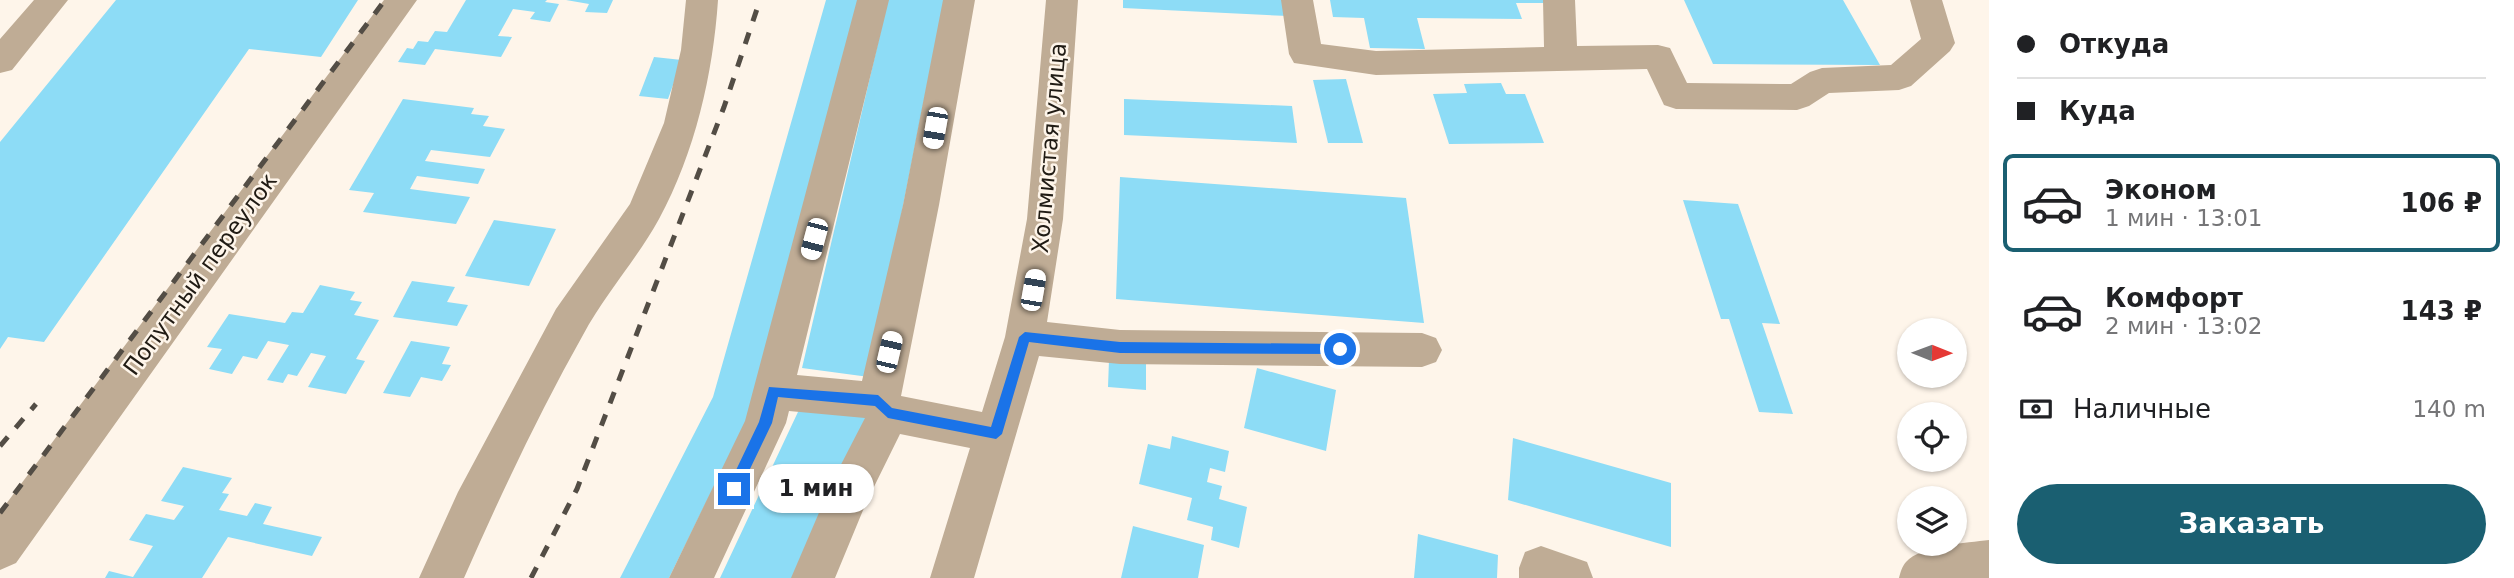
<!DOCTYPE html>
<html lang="ru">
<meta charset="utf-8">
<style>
:root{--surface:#fff;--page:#f6f6f6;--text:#202124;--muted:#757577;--line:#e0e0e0;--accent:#1a5f71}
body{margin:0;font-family:"DejaVu Sans",sans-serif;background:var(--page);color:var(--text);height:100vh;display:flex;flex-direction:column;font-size:26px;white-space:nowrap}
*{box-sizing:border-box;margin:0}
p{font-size:23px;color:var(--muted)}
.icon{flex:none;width:38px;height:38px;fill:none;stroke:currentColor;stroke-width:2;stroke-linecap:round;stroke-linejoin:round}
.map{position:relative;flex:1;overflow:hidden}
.panel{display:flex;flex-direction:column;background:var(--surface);width:525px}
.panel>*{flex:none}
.banner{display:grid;align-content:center;height:154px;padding:0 28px;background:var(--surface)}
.needle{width:46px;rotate:91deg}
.fabs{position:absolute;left:1897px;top:318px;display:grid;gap:14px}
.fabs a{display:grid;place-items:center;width:70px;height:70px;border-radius:50%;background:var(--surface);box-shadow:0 2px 5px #0004;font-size:35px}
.end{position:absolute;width:32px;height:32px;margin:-16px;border:9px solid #1a73e8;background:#fff;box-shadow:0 0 0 4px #fff}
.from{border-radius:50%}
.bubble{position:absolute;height:49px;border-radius:24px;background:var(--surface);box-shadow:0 2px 5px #0004;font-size:23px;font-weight:700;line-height:49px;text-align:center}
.car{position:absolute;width:21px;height:42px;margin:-21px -10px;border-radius:9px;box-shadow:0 0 5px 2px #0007;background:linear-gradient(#fff 24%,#345 0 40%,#fff 0 76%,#345 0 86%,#fff 0)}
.banner b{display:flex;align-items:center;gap:24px;height:66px;font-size:26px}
.banner b+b{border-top:2px solid var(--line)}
.banner i{width:18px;height:18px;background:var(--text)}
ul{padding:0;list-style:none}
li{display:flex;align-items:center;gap:21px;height:98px;margin:0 14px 10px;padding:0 14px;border:4px solid transparent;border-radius:10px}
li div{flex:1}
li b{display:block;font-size:26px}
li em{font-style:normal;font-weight:700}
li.active{border-color:var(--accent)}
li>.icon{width:63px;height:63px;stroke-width:1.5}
.pay{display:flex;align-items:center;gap:18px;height:77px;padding:0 28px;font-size:26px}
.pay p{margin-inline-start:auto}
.button{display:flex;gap:14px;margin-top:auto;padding:14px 28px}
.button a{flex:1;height:80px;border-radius:42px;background:var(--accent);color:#fff;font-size:28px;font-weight:700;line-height:80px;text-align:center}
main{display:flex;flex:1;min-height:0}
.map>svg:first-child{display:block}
.building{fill:#8ddcf6}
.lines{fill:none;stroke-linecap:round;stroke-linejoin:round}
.minor{fill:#bfac95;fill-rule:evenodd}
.rail{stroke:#534d45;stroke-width:5;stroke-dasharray:12 12;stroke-linecap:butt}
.route{fill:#1a73e8}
.labels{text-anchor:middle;stroke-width:5;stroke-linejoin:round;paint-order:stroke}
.street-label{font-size:23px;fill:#201b14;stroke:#fef5ea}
</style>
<main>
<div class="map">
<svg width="1989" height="578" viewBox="0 0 1989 578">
<rect width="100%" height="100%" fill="#fef5ea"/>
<path class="building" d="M 116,0 L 358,0 L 321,57 L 249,49 L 44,342 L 8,337 L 0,349 L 0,142 Z
M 466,0 L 547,0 L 545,2 L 559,4 L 550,22 L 530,19 L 535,12 L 513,9 L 498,36 L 512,37 L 501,57 L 435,49 L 425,65 L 398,62 L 407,48 L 413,49 L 418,41 L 428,42 L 435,31 L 447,32 Z
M 566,0 L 613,0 L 607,13 L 585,12 L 589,4 Z
M 826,0 L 860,0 L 751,411 L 669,578 L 620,578 L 713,397 Z
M 888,0 L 944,0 L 869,377 L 802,368 Z
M 1123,0 L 1286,0 L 1288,16 L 1123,8 Z
M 1330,0 L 1550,0 L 1552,3 L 1516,3 L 1522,19 L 1417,18 L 1425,49 L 1370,48 L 1364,18 L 1333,17 Z
M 1684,0 L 1843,0 L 1880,65 L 1713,64 Z
M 654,57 L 682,60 L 668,99 L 639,96 Z
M 1346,79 L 1363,143 L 1328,143 L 1313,80 Z
M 1501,83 L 1506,94 L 1525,94 L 1544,143 L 1449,144 L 1433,94 L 1467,93 L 1464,84 Z
M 403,99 L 474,108 L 471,114 L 489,116 L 483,126 L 505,129 L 490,157 L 431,150 L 425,161 L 485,169 L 478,184 L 417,176 L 410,189 L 470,197 L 456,224 L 363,212 L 374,193 L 349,190 Z
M 1124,99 L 1292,106 L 1297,143 L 1124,135 Z
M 1120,177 L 1406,198 L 1424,323 L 1116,299 Z
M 1683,200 L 1738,204 L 1780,324 L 1762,323 L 1793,414 L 1759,412 L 1729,319 L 1721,319 Z
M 494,220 L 556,229 L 529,286 L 465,276 Z
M 412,281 L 455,287 L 447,302 L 468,305 L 457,326 L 393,317 Z
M 320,285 L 355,292 L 350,300 L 362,302 L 354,315 L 379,320 L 356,359 L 365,361 L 346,394 L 308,387 L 326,356 L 311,353 L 297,376 L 288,374 L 283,383 L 267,380 L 289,345 L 268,341 L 257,359 L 243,356 L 232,374 L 209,369 L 222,349 L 207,347 L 229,314 L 285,323 L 292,312 L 303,313 Z
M 411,341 L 450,347 L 442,364 L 451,365 L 442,381 L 421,377 L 410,397 L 383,393 Z
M 1109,360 L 1146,363 L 1146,390 L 1108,387 Z
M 1257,368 L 1336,390 L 1326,451 L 1244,428 Z
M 805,397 L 869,416 L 799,578 L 720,578 Z
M 1172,436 L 1229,451 L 1225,472 L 1210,468 L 1207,482 L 1222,486 L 1219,499 L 1247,507 L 1239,548 L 1211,540 L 1213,527 L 1187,520 L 1192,498 L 1139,484 L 1148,444 L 1170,449 Z
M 1513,438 L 1671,483 L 1671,547 L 1508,500 Z
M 183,467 L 232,478 L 222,493 L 229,494 L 219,510 L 247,516 L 255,503 L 272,507 L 263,524 L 322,537 L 312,556 L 228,537 L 202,578 L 105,578 L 109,571 L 133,577 L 153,546 L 129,540 L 146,514 L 174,520 L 184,506 L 161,501 Z
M 1133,526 L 1204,545 L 1198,578 L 1121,578 Z
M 1418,534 L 1498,555 L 1497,578 L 1414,578 Z"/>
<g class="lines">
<path class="minor" d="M 34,0 L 68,0 L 12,70 L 0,73 L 0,39 Z
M 384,0 L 417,0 L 16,563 L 0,570 L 0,512 Z
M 686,0 L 718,0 C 713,74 695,153 659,219 C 637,259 605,294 583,335 C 539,413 500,496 464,578 L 419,578 L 458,492 L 556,309 L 630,204 L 664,123 L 681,50 Z
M 857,0 L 889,0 L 797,375 L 862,381 L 903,205 L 943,0 L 975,0 L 939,205 L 901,396 L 982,412 L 1005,337 L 1027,219 L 1046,0 L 1078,0 L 1063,219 L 1047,322 L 1120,330 L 1422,333 L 1436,338 L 1442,350 L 1436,362 L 1422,367 L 1120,364 L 1039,356 L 974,578 L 930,578 L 970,448 L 900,434 L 866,503 L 835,578 L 791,578 L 833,480 L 865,418 L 789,411 L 786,423 L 714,578 L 669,578 L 745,421 Z
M 1281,0 L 1313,0 L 1321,44 L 1376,51 L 1544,47 L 1543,0 L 1575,0 L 1577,46 L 1658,45 L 1670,48 L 1687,83 L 1791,84 L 1810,72 L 1822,68 L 1891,65 L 1921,39 L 1910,0 L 1942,0 L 1955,43 L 1950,51 L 1911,86 L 1899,90 L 1829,93 L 1809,106 L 1797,110 L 1676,109 L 1664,105 L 1647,69 L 1376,75 L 1294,63 L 1289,54 Z
M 1989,540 L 1989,578 L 1899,578 C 1900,574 1902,566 1906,562 C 1921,545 1967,543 1989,540 Z
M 1541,546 L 1587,562 L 1593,578 L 1519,578 L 1519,568 L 1525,552 Z"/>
<path class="rail" d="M 0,446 L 36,404
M 0,513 L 385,0
M 531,578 L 577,489 L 724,107 L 760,0"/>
</g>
<path class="route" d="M 1025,332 L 1120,342 L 1340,344 L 1346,349 L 1340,354 L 1120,353 L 1029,342 L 1002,434 L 996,439 L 888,418 L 875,406 L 778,397 L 772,423 L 738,494 L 729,494 L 727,489 L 759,422 L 769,387 L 878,395 L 892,408 L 991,427 L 1019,337 Z"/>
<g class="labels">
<g class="street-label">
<text transform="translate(1049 148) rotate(-85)" y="8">Холмистая улица</text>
<text transform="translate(200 274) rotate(-54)" y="8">Попутный переулок</text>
</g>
</g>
</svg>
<div class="fabs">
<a><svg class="needle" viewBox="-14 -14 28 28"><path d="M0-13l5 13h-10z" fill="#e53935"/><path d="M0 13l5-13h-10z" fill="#757577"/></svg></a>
<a><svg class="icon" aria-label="locate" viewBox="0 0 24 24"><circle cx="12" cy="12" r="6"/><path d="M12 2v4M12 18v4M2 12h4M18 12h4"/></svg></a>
<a><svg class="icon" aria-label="layers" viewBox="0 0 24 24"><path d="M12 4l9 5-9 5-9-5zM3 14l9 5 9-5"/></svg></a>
</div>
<i class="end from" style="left:1340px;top:349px"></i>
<i class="end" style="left:734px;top:489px"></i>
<div class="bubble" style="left:758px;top:464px;width:116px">1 мин</div>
<i class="car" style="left:935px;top:128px;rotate:190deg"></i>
<i class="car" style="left:814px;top:239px;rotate:195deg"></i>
<i class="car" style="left:1033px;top:290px;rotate:10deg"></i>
<i class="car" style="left:889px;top:352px;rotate:13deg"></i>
</div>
<section class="panel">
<div class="banner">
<b><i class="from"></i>Откуда</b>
<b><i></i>Куда</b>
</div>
<ul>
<li class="active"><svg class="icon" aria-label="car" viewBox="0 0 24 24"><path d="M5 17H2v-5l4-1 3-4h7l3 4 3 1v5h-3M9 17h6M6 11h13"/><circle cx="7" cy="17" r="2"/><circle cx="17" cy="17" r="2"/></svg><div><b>Эконом</b><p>1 мин · 13:01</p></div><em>106 ₽</em></li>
<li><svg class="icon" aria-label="car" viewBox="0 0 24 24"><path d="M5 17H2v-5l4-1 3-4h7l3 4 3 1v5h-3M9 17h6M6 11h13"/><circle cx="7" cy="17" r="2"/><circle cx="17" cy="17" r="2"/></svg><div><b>Комфорт</b><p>2 мин · 13:02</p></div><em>143 ₽</em></li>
</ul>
<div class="pay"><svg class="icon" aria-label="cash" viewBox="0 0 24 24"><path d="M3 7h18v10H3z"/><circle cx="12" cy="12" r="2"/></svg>Наличные<p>140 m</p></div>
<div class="button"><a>Заказать</a></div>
</section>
</main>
